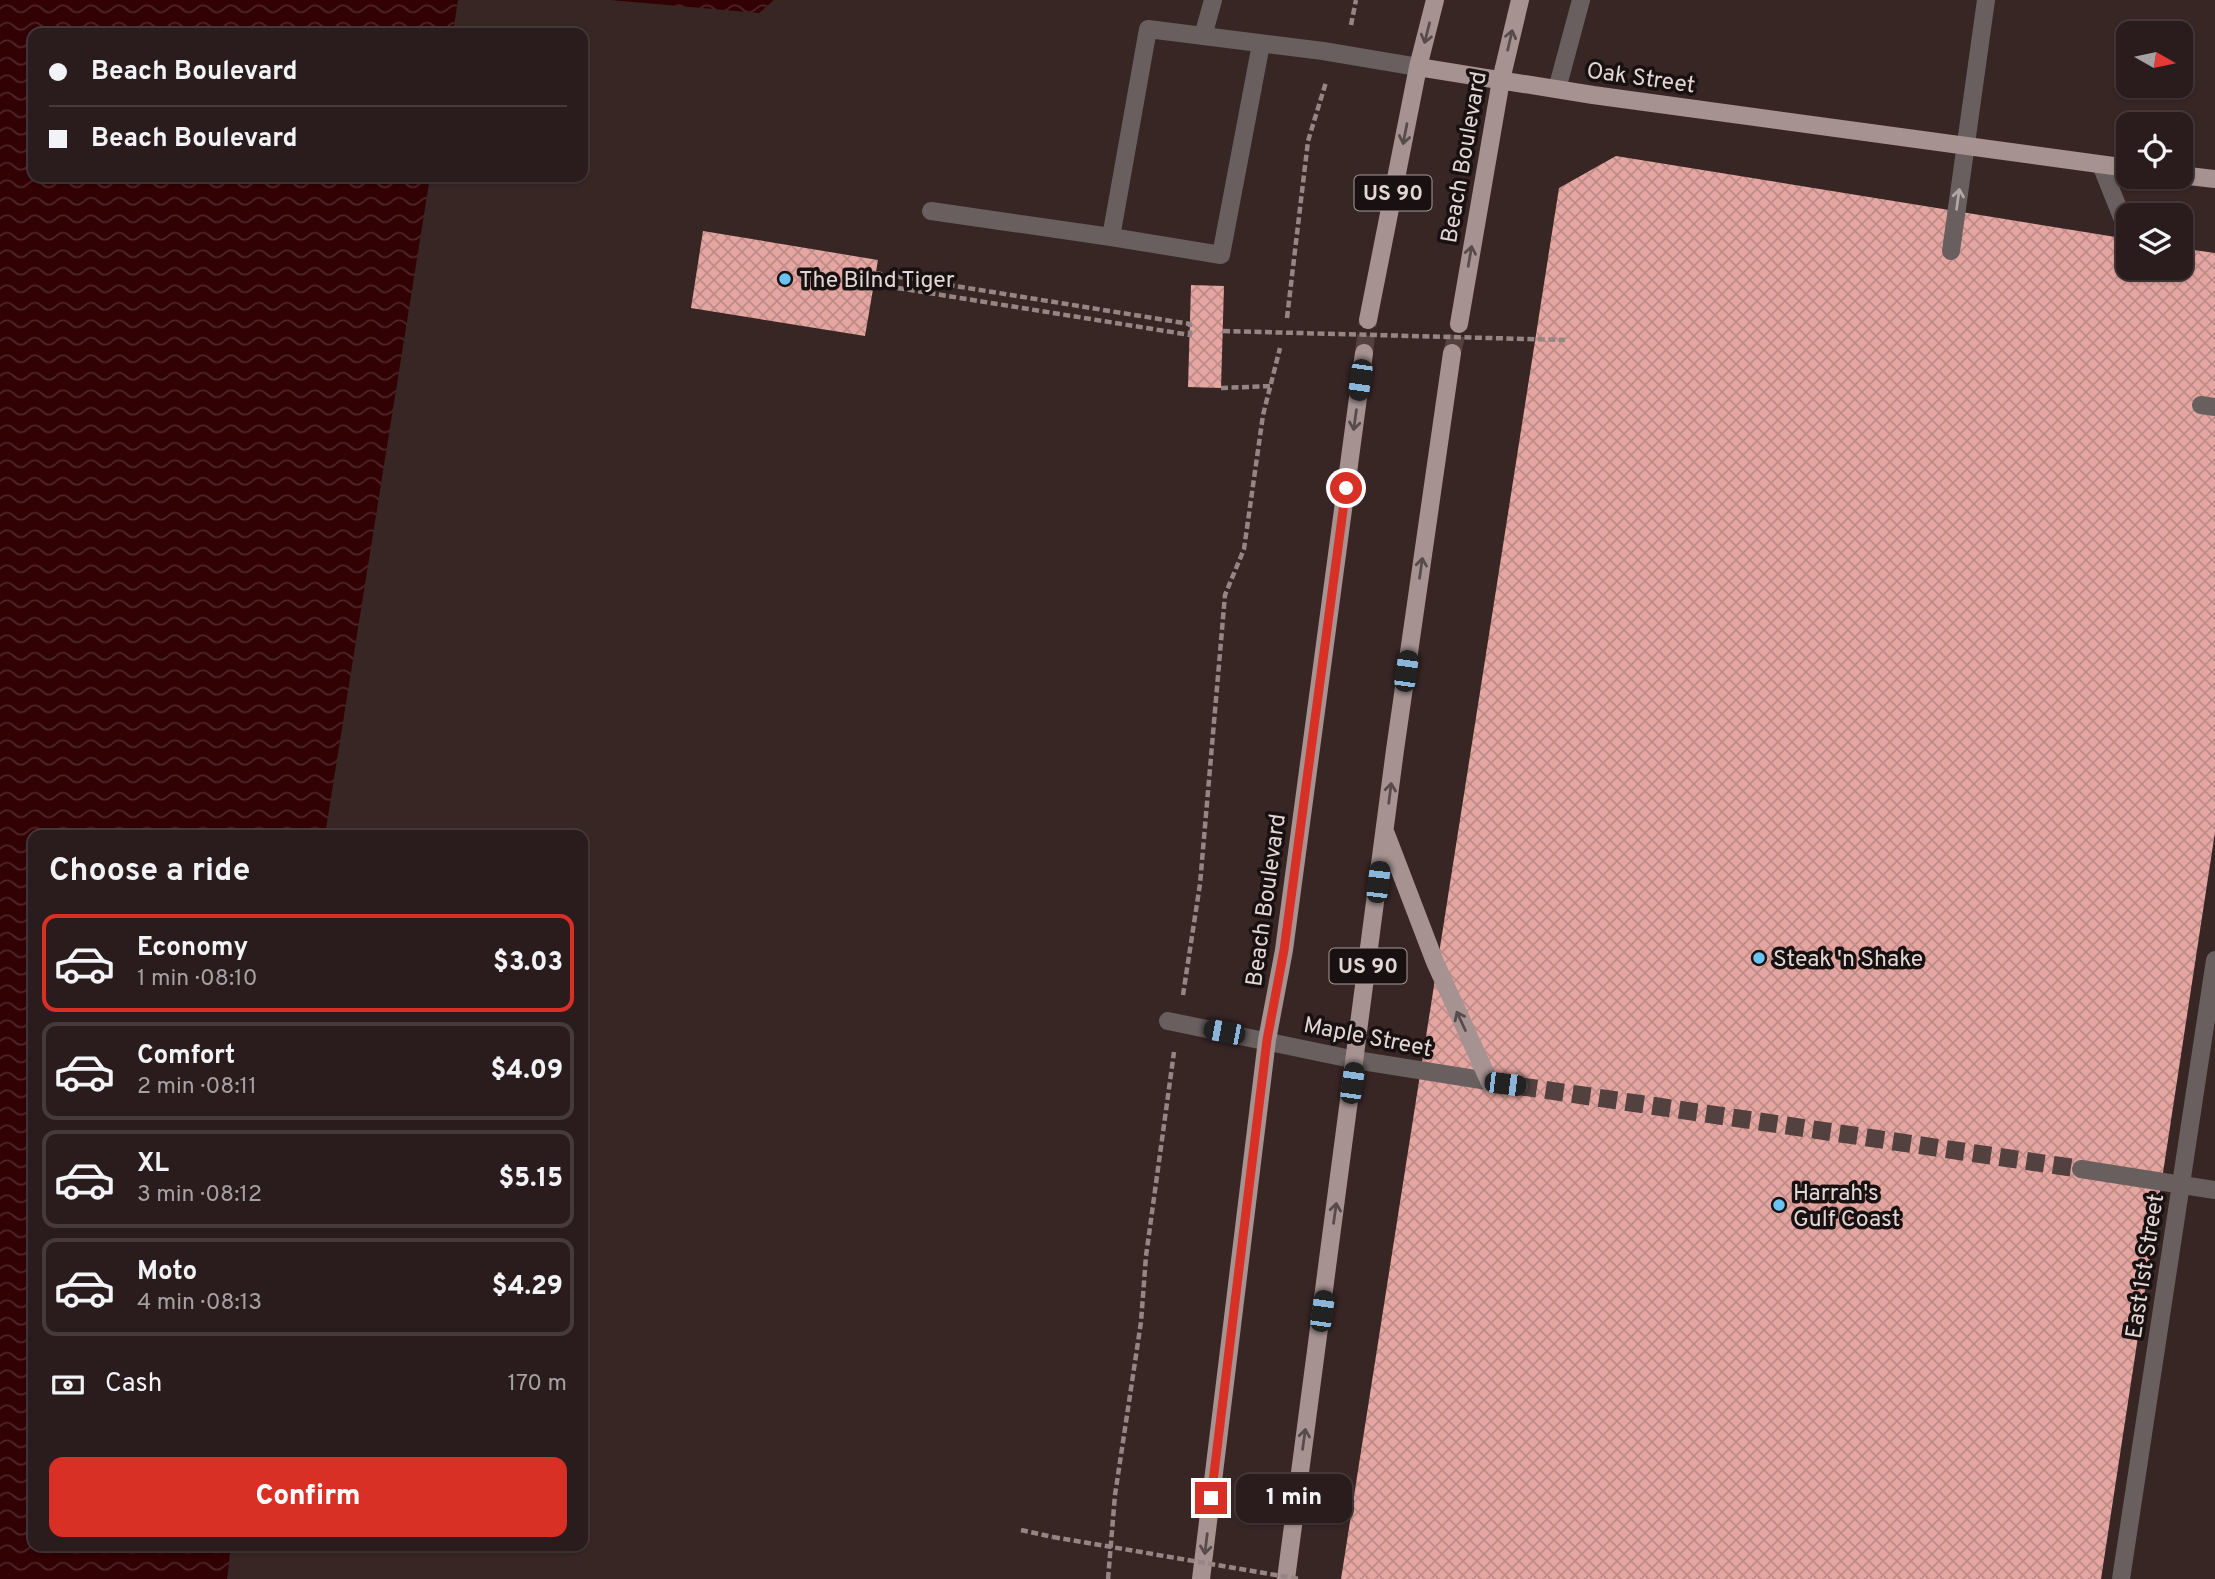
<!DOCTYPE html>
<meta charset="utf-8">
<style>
:root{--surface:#2a1c1c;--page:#362929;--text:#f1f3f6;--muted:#a5a1a3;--line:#463a3b;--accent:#d93025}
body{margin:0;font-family:Overpass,sans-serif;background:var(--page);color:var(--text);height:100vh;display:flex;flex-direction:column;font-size:26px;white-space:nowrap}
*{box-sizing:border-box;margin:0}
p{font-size:23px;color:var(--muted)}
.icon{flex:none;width:38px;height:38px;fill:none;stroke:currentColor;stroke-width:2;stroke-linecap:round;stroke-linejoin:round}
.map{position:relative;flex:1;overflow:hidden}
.drawer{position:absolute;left:28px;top:830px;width:560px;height:721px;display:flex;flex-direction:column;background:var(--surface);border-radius:14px;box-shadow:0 2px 5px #0004,0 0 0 2px var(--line)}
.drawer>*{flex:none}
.top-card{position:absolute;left:28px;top:28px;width:560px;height:154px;border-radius:14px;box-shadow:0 2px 5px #0004,0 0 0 2px var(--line);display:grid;align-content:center;height:154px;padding:0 21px;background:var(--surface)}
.needle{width:46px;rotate:99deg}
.buttons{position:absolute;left:2116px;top:21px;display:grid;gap:14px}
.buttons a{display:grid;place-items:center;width:77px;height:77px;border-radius:14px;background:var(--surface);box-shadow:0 2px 5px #0004,0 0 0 2px var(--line);font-size:35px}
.end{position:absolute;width:32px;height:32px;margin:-16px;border:9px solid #d93025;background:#fff;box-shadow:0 0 0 4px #fff}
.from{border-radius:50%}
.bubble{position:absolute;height:49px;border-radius:14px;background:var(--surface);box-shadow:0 2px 5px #0004,0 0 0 2px var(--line);font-size:23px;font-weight:800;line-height:49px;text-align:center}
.car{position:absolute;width:21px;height:42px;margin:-21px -10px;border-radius:9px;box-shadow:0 0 5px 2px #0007;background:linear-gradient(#222 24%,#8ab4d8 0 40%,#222 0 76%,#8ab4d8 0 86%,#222 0)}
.top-card b{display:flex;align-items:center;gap:24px;height:66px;font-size:26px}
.top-card b+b{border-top:2px solid var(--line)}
.top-card i{width:18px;height:18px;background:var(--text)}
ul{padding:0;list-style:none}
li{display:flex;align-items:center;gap:21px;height:98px;margin:0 14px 10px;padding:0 7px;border:4px solid var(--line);border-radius:14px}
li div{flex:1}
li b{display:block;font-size:26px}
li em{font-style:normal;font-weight:800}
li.selected{border-color:var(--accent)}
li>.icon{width:63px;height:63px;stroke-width:1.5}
h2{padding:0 21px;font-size:32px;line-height:84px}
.pay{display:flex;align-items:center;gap:18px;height:77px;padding:0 21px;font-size:26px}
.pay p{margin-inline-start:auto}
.action{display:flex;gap:14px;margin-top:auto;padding:14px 21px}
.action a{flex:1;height:80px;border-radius:14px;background:var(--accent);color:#fff;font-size:28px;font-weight:800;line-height:80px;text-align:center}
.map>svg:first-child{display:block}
.water{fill:url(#water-waves)}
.building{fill:url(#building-cross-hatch)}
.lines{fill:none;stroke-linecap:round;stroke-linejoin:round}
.minor-tunnel{stroke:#52413f;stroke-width:18;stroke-dasharray:18 9;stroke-linecap:butt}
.major-tunnel{stroke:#52413f;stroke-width:18;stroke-dasharray:18 9;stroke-linecap:butt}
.path{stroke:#958684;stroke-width:4.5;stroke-dasharray:7 3.5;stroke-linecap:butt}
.minor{stroke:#695f5f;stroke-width:18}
.major{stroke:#a69391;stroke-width:18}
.path-bridge{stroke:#958684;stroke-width:4.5;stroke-dasharray:7 3.5;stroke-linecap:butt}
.oneway{stroke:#584c4b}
.oneway2{stroke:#b2a7a6}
.route{stroke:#d93025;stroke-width:9}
.poi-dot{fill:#6bc3f2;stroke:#191111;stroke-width:2.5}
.labels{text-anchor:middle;stroke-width:7;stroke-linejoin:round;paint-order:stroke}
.shield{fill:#191111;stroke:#a69c9a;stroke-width:2}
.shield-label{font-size:21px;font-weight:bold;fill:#e3d7d5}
.street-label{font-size:23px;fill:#e3d7d5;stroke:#191111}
.poi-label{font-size:23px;fill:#e3d7d5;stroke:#191111;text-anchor:start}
</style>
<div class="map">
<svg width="2215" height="1579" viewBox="0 0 2215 1579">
<defs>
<pattern id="water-waves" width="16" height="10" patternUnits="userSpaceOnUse" patternTransform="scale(1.75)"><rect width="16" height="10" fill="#310104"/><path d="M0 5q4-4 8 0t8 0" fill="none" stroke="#4f2528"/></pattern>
<pattern id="building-cross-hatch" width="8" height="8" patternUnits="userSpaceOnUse" patternTransform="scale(1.75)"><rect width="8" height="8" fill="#e5a5a0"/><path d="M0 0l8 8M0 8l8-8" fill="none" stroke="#bd8c88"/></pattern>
</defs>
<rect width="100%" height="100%" fill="#382625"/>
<path class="water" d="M 0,0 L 458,0 L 453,33 L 33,33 L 33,177 L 430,177 L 325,835 L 33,835 L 33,1545 L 231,1545 L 227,1579 L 0,1579 Z
M 610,0 L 774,0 L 759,13 Z"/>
<path class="building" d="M 1616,156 L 2128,239 L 2128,268 L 2180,268 L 2180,248 L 2215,253 L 2215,832 L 2101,1579 L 1341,1579 L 1559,188 Z
M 703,231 L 878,260 L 865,336 L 691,308 Z
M 1191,285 L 1224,286 L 1221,388 L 1188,387 Z"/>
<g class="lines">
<path class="minor-tunnel" d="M 1519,1086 L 2081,1169"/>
<path class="major-tunnel" d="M 1364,353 L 1368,320
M 1452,353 L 1459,324"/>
<path class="path" d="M 1351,25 L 1356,0
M 875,273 L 1190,324 L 1190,335 L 873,284 Z
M 1287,318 L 1308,141 L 1326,82
M 1221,388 L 1271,386
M 1183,995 L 1200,884 L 1225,595 L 1244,549 L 1263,415 L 1280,348
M 1021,1530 L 1053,1537
M 1108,1579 L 1115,1495 L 1141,1322 L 1146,1256 L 1174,1052"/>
<path class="minor" d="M 1203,36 L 1213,0
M 1261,44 L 1221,255 L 1111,237 L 1148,29 L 1323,51 L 1418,67
M 1557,89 L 1581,0
M 2101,165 L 2123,220 L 2128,241
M 931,211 L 1111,237
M 1951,251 L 1986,0
M 2201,405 L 2215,407
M 1168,1021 L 1356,1060 L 1519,1086
M 2081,1169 L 2215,1190
M 2121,1579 L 2215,960"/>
<path class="major" d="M 1418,67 L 1593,95 L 2128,168
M 2180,175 L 2215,179
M 1368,320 L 1418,67 L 1435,0
M 1459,324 L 1501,80 L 1520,0
M 1386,834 L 1435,962 L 1490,1083
M 1201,1579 L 1267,1040 L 1284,950 L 1364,353
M 1286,1579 L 1395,750 L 1452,353"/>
<path class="path-bridge" d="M 1223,331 L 1565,340
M 1053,1537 L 1299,1579"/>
</g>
<defs><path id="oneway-shaft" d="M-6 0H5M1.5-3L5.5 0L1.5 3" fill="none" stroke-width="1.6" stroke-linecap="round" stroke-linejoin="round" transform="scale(1.75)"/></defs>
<g class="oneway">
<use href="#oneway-shaft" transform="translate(1427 33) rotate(104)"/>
<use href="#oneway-shaft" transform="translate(1510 40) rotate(-77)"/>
<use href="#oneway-shaft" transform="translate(1405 134) rotate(101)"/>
<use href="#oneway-shaft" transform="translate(1470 256) rotate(-80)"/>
<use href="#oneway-shaft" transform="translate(1355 420) rotate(98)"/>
<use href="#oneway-shaft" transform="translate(1421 568) rotate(-82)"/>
<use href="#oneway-shaft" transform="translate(1390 793) rotate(-83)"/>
<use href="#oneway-shaft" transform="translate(1461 1021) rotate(-115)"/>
<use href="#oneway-shaft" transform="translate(1335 1213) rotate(-82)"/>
<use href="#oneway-shaft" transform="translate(1304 1439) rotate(-82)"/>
<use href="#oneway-shaft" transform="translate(1206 1544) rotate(97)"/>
</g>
<use class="oneway2" href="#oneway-shaft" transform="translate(1958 199) rotate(-82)"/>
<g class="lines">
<path class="route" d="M 1211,1498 L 1267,1040 L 1284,950 L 1346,488"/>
</g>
<g class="poi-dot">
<circle cx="785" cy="279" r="7"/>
<circle cx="1759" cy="958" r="7"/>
<circle cx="1779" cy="1205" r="7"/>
</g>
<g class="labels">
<g class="shield">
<rect x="1354.5" y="175.5" width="77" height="35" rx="5"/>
<rect x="1329.5" y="948.5" width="77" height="35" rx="5"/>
</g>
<g class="shield-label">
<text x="1393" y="200">US 90</text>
<text x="1368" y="973">US 90</text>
</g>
<g class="street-label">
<text transform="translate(1641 77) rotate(8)" y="8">Oak Street</text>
<text transform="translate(1463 157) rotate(-80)" y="8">Beach Boulevard</text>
<text transform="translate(1265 900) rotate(-82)" y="8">Beach Boulevard</text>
<text transform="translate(1368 1036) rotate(11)" y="8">Maple Street</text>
<text transform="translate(2144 1266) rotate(-81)" y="8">East 1st Street</text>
</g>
<g class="poi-label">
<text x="799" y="287">The Bilnd Tiger</text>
<text x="1773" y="966">Steak 'n Shake</text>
<text x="1793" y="1200">Harrah's<tspan x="1793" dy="26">Gulf Coast</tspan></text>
</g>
</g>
</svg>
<div class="buttons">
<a><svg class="needle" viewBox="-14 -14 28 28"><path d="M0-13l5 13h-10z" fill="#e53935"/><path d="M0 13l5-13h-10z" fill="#a5a1a3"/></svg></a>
<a><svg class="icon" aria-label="locate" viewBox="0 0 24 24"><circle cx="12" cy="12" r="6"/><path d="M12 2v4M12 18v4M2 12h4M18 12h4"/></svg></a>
<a><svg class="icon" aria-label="layers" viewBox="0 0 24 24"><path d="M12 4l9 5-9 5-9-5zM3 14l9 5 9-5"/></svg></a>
</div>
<i class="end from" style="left:1346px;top:488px"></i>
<i class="end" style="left:1211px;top:1498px"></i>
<div class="bubble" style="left:1236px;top:1474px;width:116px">1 min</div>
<i class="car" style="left:1360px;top:380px;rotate:188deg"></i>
<i class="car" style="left:1406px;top:671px;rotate:8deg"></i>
<i class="car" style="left:1378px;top:882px;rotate:7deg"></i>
<i class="car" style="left:1224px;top:1032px;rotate:281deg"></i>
<i class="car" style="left:1352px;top:1083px;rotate:8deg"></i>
<i class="car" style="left:1505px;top:1084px;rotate:97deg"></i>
<i class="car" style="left:1322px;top:1311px;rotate:8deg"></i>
<div class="top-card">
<b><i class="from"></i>Beach Boulevard</b>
<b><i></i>Beach Boulevard</b>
</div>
<section class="drawer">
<h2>Choose a ride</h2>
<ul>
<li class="selected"><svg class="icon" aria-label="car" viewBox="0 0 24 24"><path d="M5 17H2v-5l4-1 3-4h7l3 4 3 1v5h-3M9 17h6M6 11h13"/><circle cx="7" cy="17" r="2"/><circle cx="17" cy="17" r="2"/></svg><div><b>Economy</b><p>1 min · 08:10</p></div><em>$3.03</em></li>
<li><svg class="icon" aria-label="car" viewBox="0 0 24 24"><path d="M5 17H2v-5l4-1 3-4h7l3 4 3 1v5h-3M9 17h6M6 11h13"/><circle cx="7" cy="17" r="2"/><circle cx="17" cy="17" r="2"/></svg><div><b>Comfort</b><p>2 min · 08:11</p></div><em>$4.09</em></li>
<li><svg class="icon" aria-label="car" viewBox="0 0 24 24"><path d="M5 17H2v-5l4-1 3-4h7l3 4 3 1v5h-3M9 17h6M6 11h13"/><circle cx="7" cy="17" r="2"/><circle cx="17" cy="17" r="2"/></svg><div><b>XL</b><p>3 min · 08:12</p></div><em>$5.15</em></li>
<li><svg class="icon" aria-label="car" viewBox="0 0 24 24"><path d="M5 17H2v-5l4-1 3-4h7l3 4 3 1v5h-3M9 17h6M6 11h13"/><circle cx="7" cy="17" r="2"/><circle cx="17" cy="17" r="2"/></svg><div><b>Moto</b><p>4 min · 08:13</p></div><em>$4.29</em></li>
</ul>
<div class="pay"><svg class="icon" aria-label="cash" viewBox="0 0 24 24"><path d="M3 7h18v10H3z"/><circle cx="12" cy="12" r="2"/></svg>Cash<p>170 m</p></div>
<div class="action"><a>Confirm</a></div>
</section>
</div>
